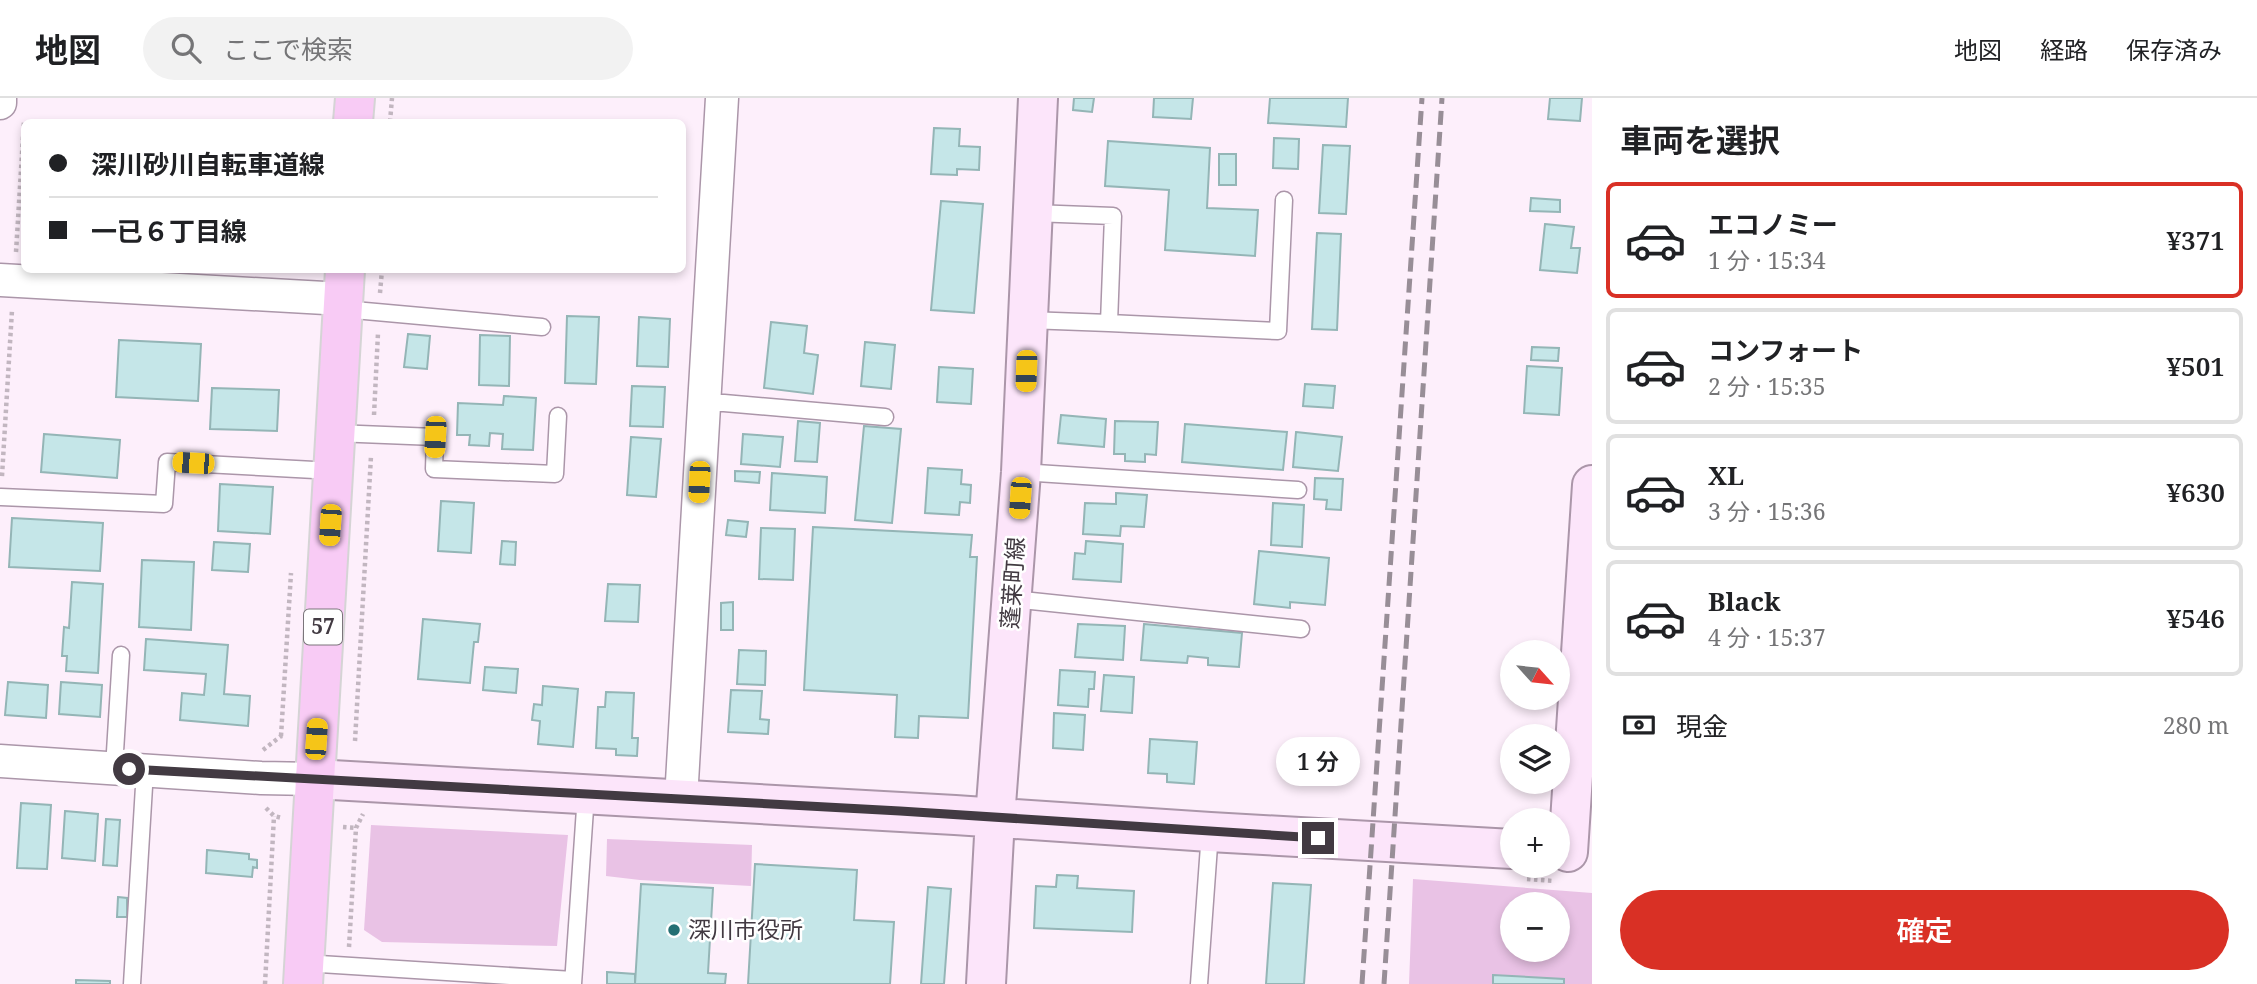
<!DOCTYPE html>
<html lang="ja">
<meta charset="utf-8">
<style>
:root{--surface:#fff;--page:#f2f2f2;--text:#202124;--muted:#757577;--line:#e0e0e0;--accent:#d93025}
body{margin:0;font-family:"Noto Serif","Noto Sans JP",serif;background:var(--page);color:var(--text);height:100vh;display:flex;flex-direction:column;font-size:26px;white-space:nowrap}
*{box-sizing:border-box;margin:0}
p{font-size:23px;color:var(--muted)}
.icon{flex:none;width:38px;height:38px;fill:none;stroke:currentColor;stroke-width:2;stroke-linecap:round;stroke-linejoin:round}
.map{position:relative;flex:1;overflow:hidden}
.panel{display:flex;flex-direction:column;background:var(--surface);width:665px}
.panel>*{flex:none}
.banner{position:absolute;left:21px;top:21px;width:665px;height:154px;border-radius:10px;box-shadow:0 4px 10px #0003;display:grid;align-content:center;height:154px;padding:0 28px;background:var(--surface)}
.needle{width:46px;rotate:117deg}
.tools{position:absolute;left:1500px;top:542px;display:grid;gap:14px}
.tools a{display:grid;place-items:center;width:70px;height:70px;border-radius:50%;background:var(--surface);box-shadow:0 4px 10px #0003;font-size:35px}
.end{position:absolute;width:32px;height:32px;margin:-16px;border:9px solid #423a42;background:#fff;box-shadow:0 0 0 4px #fff}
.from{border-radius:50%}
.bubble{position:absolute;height:49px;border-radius:24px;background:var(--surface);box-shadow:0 4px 10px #0003;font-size:23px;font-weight:600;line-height:49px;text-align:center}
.car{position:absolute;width:21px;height:42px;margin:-21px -10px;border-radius:9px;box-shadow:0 0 5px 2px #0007;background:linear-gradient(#f5c518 24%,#345 0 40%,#f5c518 0 76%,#345 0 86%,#f5c518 0)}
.banner b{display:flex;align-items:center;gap:24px;height:66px;font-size:26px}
.banner b+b{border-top:2px solid var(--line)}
.banner i{width:18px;height:18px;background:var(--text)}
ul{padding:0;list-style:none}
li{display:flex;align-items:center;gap:21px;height:116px;margin:0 14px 10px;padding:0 14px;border:4px solid var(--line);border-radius:10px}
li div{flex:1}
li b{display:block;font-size:26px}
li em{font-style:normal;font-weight:600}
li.on{border-color:var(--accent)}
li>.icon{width:63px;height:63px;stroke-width:1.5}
h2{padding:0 28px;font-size:32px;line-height:84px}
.pay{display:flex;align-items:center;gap:18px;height:77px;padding:0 28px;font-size:26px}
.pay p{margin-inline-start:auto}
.action{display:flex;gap:14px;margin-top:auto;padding:14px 28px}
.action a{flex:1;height:80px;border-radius:42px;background:var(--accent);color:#fff;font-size:28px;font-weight:600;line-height:80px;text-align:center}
header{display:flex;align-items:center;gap:42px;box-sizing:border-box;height:98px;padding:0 35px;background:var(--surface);border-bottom:2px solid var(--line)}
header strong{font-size:33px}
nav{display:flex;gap:38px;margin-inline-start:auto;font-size:24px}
.search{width:490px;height:63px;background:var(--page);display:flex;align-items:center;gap:18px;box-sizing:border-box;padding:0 24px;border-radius:38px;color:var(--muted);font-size:26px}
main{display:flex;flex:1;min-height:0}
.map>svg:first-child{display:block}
.green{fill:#e9c2e5;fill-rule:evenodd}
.building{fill:#c5e6e8;stroke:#94b5b6;stroke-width:2}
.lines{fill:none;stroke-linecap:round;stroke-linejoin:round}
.lane-casing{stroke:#ab96a9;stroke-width:19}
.street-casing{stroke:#ab96a9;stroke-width:35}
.secondary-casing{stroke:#ab96a9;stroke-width:42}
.primary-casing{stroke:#d5d4d5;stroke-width:42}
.path{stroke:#c2b6c0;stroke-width:4.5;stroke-dasharray:3.5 3.5;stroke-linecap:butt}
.lane{stroke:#fff;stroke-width:16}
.street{stroke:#fff;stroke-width:32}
.secondary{stroke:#fce5fa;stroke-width:38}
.primary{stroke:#f8cbf5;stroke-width:38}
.rail{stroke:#988e97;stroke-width:5;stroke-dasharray:14 7;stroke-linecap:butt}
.route{stroke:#423a42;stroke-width:9}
.poi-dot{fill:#246f73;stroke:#fff;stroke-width:2.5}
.labels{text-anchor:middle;stroke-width:5;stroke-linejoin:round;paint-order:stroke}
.shield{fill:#fff;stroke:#7b757b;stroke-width:2}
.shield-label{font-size:21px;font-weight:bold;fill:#423a42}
.street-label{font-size:23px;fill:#423a42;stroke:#fff}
.poi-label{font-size:23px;fill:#423a42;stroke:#fff;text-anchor:start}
</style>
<header>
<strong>地図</strong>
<div class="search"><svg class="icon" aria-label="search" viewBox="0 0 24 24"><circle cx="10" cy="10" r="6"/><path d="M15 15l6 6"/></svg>ここで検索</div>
<nav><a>地図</a><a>経路</a><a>保存済み</a></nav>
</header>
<main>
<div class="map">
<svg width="1592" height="886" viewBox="0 0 1592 886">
<rect width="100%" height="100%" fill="#fdeffb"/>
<path class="green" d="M 371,727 L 568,737 L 557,848 L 382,844 L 364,832 Z
M 607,741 L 752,747 L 751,788 L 640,782 L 606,778 Z
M 1413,781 L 1592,795 L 1592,886 L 1409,886 ZM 1512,807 L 1558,807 L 1558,852 L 1512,852 Z"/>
<path class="building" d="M 1074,0 L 1094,0 L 1092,14 L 1073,12 Z
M 1154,0 L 1193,0 L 1191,21 L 1153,19 Z
M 1270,0 L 1348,0 L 1346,29 L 1268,25 Z
M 1550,0 L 1582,0 L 1580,23 L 1548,21 Z
M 934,30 L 960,31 L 959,48 L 980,49 L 979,72 L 957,71 L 957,77 L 931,76 Z
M 1274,40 L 1299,41 L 1298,71 L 1273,70 Z
M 1108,43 L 1210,50 L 1207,110 L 1258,112 L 1255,158 L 1165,152 L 1169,92 L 1105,88 Z
M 1323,47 L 1350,48 L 1346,116 L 1319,115 Z
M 1219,56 L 1236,56 L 1236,87 L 1219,87 Z
M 1531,100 L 1560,102 L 1560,114 L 1530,113 Z
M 941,103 L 983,106 L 974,215 L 931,212 Z
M 1545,126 L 1574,129 L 1571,150 L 1580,150 L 1577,175 L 1540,172 Z
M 1317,135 L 1341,136 L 1337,232 L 1312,231 Z
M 567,218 L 599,219 L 596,286 L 565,285 Z
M 639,219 L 670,221 L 668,269 L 637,268 Z
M 771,224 L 807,228 L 804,255 L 818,257 L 813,296 L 764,290 Z
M 408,236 L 430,238 L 427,271 L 404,269 Z
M 480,237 L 510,238 L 509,288 L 479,287 Z
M 119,242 L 201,246 L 198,303 L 116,299 Z
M 865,244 L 895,247 L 891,291 L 861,288 Z
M 1532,249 L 1559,250 L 1558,263 L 1531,262 Z
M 1527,268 L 1562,270 L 1559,317 L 1524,315 Z
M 939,269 L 973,271 L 971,306 L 937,304 Z
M 1305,286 L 1335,288 L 1333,310 L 1303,308 Z
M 632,288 L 665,289 L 663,329 L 630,328 Z
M 212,290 L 279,292 L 277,333 L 210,331 Z
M 504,298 L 536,300 L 533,352 L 502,351 L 503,336 L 490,335 L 489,348 L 469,347 L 470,337 L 457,337 L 458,305 L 503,307 Z
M 1061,317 L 1106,321 L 1104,349 L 1058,345 Z
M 798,323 L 820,325 L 817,364 L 795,363 Z
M 1115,323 L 1158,324 L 1156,357 L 1145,356 L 1145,364 L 1125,363 L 1125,356 L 1114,356 Z
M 1185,326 L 1287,334 L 1283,372 L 1182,364 Z
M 864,328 L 901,331 L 892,425 L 855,422 Z
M 1296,334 L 1342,339 L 1338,373 L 1293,369 Z
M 44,336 L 120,342 L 117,380 L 41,374 Z
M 743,336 L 783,339 L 780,369 L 741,366 Z
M 631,339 L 661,341 L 656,399 L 627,397 Z
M 928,370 L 962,372 L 961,386 L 971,387 L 970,405 L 960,404 L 959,417 L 925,415 Z
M 735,373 L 760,374 L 759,385 L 735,383 Z
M 772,375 L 827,379 L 825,415 L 770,412 Z
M 1315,380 L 1343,381 L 1341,412 L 1326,411 L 1327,402 L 1314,401 Z
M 220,386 L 273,389 L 270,436 L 218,433 Z
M 1116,395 L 1147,397 L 1144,429 L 1121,428 L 1120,438 L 1083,436 L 1085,405 L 1116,406 Z
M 441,403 L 474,405 L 471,455 L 438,453 Z
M 1273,405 L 1304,407 L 1302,449 L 1271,447 Z
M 12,420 L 103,425 L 100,473 L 9,469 Z
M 728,422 L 748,424 L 746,439 L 726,437 Z
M 813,429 L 972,437 L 970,459 L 977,459 L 968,620 L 919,618 L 918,640 L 895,639 L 897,597 L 804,592 Z
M 761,430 L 795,431 L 793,482 L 759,481 Z
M 502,443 L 516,444 L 515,467 L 500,466 Z
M 1086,443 L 1123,446 L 1121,484 L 1073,481 L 1075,455 L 1085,456 Z
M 214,444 L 250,446 L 248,474 L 212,472 Z
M 1259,453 L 1329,460 L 1325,507 L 1290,504 L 1290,510 L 1254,506 Z
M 142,462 L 194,464 L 191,532 L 139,529 Z
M 72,484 L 103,486 L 98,575 L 66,573 L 67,558 L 62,558 L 64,529 L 69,530 Z
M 608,486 L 640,487 L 638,524 L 605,523 Z
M 733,504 L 733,532 L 721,532 L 721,505 Z
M 423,521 L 480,526 L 478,544 L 474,544 L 470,585 L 418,581 Z
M 1078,526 L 1125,528 L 1123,562 L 1075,559 Z
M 1144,526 L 1242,535 L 1239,569 L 1208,567 L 1208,560 L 1188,558 L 1187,565 L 1141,562 Z
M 146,541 L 228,547 L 224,596 L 250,598 L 248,628 L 180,622 L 182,595 L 204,597 L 206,576 L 144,572 Z
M 739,552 L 766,553 L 765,587 L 737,586 Z
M 485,569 L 518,571 L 516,595 L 483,592 Z
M 1060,572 L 1095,574 L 1094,591 L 1089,591 L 1088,609 L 1058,607 Z
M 1104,577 L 1134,579 L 1132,615 L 1101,613 Z
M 8,584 L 48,587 L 46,620 L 5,617 Z
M 61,584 L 102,587 L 100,619 L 59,616 Z
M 543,588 L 578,591 L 573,649 L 538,646 L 540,623 L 532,622 L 534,606 L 542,607 Z
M 731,592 L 762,593 L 760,621 L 769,622 L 768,636 L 728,634 Z
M 606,594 L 634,595 L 632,640 L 638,640 L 637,658 L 616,657 L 616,651 L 596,650 L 598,609 L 605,609 Z
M 1054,615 L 1085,617 L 1083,652 L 1053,650 Z
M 1150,641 L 1197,644 L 1194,686 L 1167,684 L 1167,676 L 1148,675 Z
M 21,705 L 51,707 L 47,771 L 17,770 Z
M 65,713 L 98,716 L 95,763 L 62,760 Z
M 106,721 L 120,722 L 117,768 L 103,767 Z
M 207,752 L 249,756 L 249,761 L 257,762 L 257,770 L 253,769 L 252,779 L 206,775 Z
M 755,766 L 857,772 L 854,822 L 894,824 L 890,886 L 748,886 Z
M 1057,777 L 1078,778 L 1077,790 L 1134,793 L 1132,834 L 1034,830 L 1036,788 L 1056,789 Z
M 1273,785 L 1311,787 L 1304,886 L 1266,886 Z
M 641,786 L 713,790 L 708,875 L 726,876 L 725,886 L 635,886 Z
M 928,789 L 951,791 L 944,886 L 921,886 Z
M 118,799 L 127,800 L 127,819 L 117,819 Z
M 607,874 L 635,876 L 635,886 L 607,886 Z
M 1493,877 L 1564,881 L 1564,886 L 1493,886 Z
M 76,882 L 110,883 L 110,886 L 76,886 Z"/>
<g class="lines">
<defs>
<path id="lane" d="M 343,211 L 542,229
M 1028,222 L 1109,225 L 1113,118 L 1033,115
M 1109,225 L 1278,233 L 1284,102
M 704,305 L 724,305 L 885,319
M 335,335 L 435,339 L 434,371 L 555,376 L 558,318
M 1021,374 L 1298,392
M 1,399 L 164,406 L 167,364 L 333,373
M 1012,501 L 1301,531
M 114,670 L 121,557
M 304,865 L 573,882
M 132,886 L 145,672
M 573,886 L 586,696
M 1199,886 L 1210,734"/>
<path id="street" d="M 0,5 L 0,0
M 0,182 L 343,201
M 0,663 L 261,680 L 314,681
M 681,701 L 722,0"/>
<path id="secondary" d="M 314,681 L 955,717 L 1210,734 L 1512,751
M 1568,754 L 1592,387
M 986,886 L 995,720 L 1021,374 L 1038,0"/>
<path id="primary" d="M 353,24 L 355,0
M 303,886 L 345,172"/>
</defs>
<use href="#lane" class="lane-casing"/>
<use href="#street" class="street-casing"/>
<use href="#secondary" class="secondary-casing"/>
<use href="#primary" class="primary-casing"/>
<path class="path" d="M 390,24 L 392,0
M 16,154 L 24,23
M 380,195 L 382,172
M 374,317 L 378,235
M 2,378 L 12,212
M 281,638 L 291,475
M 355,643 L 371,358
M 263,652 L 281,638 L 285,638
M 266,710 L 274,718 L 282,720
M 343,729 L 356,730
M 1527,781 L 1553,783
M 349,849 L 356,730 L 363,716
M 265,886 L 274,718"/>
<use href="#lane" class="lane"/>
<use href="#street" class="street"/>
<use href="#secondary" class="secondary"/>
<use href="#primary" class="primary"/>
<path class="rail" d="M 1362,886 L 1422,0
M 1384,886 L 1442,0"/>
</g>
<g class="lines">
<path class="route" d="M 129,671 L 900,713 L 1318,740"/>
</g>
<circle class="poi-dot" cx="674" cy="832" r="7"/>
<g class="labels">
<rect class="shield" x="304" y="511.5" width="38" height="35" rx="5"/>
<g class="shield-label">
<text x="323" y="536">57</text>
</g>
<g class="street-label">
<text transform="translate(1013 485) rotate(-86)" y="8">蓬莱町線</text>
</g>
<g class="poi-label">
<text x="688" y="840">深川市役所</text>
</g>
</g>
</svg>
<div class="tools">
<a><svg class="needle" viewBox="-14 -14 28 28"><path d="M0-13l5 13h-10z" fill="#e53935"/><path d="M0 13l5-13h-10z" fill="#757577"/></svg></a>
<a><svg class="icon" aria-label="layers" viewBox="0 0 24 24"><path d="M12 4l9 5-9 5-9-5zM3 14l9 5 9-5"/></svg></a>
<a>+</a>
<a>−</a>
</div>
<i class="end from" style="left:129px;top:671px"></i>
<i class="end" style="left:1318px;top:740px"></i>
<div class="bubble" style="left:1276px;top:639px;width:84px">1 分</div>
<i class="car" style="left:1026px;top:273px;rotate:182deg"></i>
<i class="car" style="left:435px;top:339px;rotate:183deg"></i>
<i class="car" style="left:193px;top:365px;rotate:273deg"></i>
<i class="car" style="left:699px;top:384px;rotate:183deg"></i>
<i class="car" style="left:1020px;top:400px;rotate:184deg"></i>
<i class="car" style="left:330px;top:427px;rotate:184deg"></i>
<i class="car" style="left:316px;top:641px;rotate:4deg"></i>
<div class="banner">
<b><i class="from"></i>深川砂川自転車道線</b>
<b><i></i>一已６丁目線</b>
</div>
</div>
<section class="panel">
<h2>車両を選択</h2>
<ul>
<li class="on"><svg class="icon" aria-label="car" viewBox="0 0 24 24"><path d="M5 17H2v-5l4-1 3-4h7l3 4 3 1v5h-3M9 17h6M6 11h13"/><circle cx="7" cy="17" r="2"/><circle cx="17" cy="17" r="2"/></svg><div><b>エコノミー</b><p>1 分 · 15:34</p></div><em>¥371</em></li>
<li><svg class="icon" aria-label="car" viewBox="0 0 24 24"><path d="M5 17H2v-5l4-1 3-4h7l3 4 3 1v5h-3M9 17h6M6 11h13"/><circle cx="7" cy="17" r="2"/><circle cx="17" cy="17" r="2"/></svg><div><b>コンフォート</b><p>2 分 · 15:35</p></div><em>¥501</em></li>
<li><svg class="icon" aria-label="car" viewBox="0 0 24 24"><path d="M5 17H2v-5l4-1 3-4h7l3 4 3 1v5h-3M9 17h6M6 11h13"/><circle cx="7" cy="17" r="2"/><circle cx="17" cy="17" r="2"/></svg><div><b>XL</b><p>3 分 · 15:36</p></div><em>¥630</em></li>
<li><svg class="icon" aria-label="car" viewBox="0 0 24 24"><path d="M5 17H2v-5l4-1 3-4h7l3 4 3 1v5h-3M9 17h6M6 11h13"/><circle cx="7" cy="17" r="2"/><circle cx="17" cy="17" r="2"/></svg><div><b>Black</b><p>4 分 · 15:37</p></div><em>¥546</em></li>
</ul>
<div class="pay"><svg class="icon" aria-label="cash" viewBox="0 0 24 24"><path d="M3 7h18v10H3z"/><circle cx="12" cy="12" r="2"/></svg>現金<p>280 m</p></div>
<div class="action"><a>確定</a></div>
</section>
</main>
